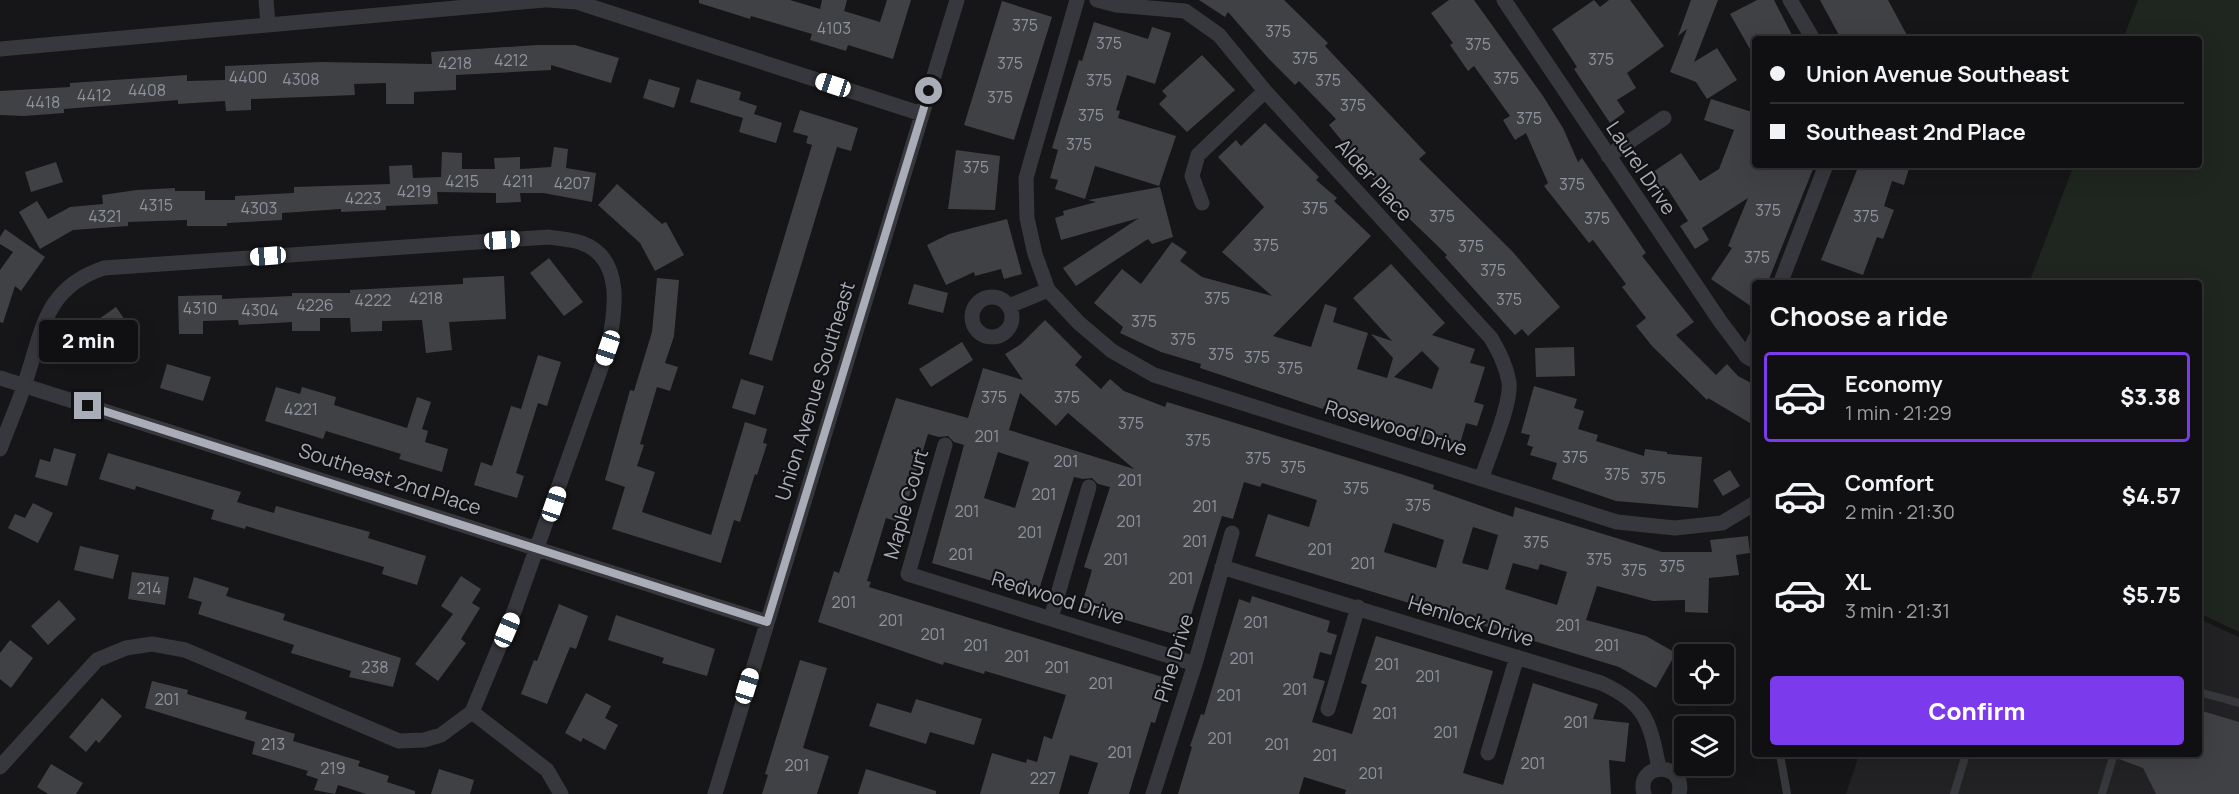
<!DOCTYPE html>
<meta charset="utf-8">
<style>
:root{--surface:#101012;--page:#1e1e20;--text:#f1f3f6;--muted:#9c9d9f;--line:#303032;--accent:#7c3aed}
body{margin:0;font-family:Manrope,sans-serif;background:var(--page);color:var(--text);height:100vh;display:flex;flex-direction:column;font-size:22px;white-space:nowrap}
*{box-sizing:border-box;margin:0}
p{font-size:20px;color:var(--muted)}
.icon{flex:none;width:33px;height:33px;fill:none;stroke:currentColor;stroke-width:2;stroke-linecap:round;stroke-linejoin:round}
.map{position:relative;flex:1;overflow:hidden}
.sheet{position:absolute;left:1752px;top:280px;width:450px;height:477px;display:flex;flex-direction:column;background:var(--surface);border-radius:6px;box-shadow:0 6px 24px #0002,0 0 0 2px var(--line)}
.sheet>*{flex:none}
.banner{position:absolute;left:1752px;top:36px;width:450px;height:132px;border-radius:6px;box-shadow:0 6px 24px #0002,0 0 0 2px var(--line);display:grid;align-content:center;height:132px;padding:0 18px;background:var(--surface)}
.controls{position:absolute;left:1674px;top:644px;display:grid;gap:12px}
.controls a{display:grid;place-items:center;width:60px;height:60px;border-radius:6px;background:var(--surface);box-shadow:0 6px 24px #0002,0 0 0 2px var(--line);font-size:30px}
.end{position:absolute;width:27px;height:27px;margin:-14px;border:8px solid #a8adb8;background:#111;box-shadow:0 0 0 3px #111}
.from{border-radius:50%}
.bubble{position:absolute;height:42px;border-radius:6px;background:var(--surface);box-shadow:0 6px 24px #0002,0 0 0 2px var(--line);font-size:20px;font-weight:800;line-height:42px;text-align:center}
.car{position:absolute;width:18px;height:36px;margin:-18px -9px;border-radius:8px;box-shadow:0 0 4px 2px #0007;background:linear-gradient(#fff 24%,#345 0 40%,#fff 0 76%,#345 0 86%,#fff 0)}
.banner b{display:flex;align-items:center;gap:21px;height:57px;font-size:22px}
.banner b+b{border-top:2px solid var(--line)}
.banner i{width:15px;height:15px;background:var(--text)}
ul{padding:0;list-style:none}
li{display:flex;align-items:center;gap:18px;height:90px;margin:0 12px 9px;padding:0 6px;border:3px solid transparent;border-radius:6px}
li div{flex:1}
li b{display:block;font-size:22px}
li em{font-style:normal;font-weight:800}
li.current{border-color:var(--accent)}
li>.icon{width:54px;height:54px;stroke-width:1.5}
h2{padding:0 18px;font-size:27px;line-height:72px}
.cta{display:flex;gap:12px;margin-top:auto;padding:12px 18px}
.cta a{flex:1;height:69px;border-radius:6px;background:var(--accent);color:#fff;font-size:24px;font-weight:800;line-height:69px;text-align:center}
.map>svg:first-child{display:block}
.built{fill:#222225}
.green{fill:#1e261f}
.building{fill:#404145;fill-rule:evenodd}
.lines{fill:none;stroke-linecap:round;stroke-linejoin:round}
.lane{stroke:#37383d;stroke-width:8}
.street{stroke:#37383d;stroke-width:15}
.route{stroke:#a8adb8;stroke-width:8}
.labels{text-anchor:middle;stroke-width:4.5;stroke-linejoin:round;paint-order:stroke}
.number-label{font-size:16px;fill:#8e929b}
.street-label{font-size:20px;fill:#a8adb8;stroke:#111113}
</style>
<div class="map">
<svg width="2239" height="794" viewBox="0 0 2239 794">
<rect width="100%" height="100%" fill="#161618"/>
<path class="built" d="M 2199,619 L 2239,637 L 2239,794 L 1846,794 L 1859,755 L 2199,754 Z"/>
<path class="green" d="M 2138,0 L 2239,0 L 2239,632 L 2199,613 L 2199,284 L 2029,283 L 2074,165 L 2199,165 L 2199,39 L 2123,39 Z"/>
<path class="building" d="M 699,0 L 790,0 L 820,9 L 822,0 L 847,0 L 844,11 L 880,22 L 887,0 L 911,0 L 893,59 L 848,45 L 846,51 L 810,40 L 812,34 L 751,16 L 750,19 L 699,3 Z
M 1199,0 L 1284,0 L 1328,43 L 1325,46 L 1426,153 L 1419,159 L 1512,251 L 1560,307 L 1528,336 L 1522,329 L 1515,335 L 1445,257 L 1447,255 L 1391,201 L 1329,125 L 1336,119 L 1299,81 L 1295,85 L 1268,58 L 1228,12 L 1225,17 Z
M 1449,0 L 1474,0 L 1543,96 L 1563,128 L 1578,162 L 1582,158 L 1646,253 L 1642,256 L 1694,322 L 1676,335 L 1716,375 L 1727,364 L 1738,376 L 1755,385 L 1755,426 L 1708,398 L 1707,400 L 1652,346 L 1636,326 L 1646,318 L 1622,287 L 1626,284 L 1593,240 L 1589,243 L 1544,186 L 1548,183 L 1526,133 L 1515,140 L 1503,120 L 1510,116 L 1474,66 L 1468,71 L 1450,45 L 1453,43 L 1431,13 Z
M 1594,0 L 1600,7 L 1609,0 L 1630,0 L 1664,46 L 1627,73 L 1636,88 L 1617,100 L 1625,112 L 1610,123 L 1574,69 L 1577,67 L 1552,29 Z
M 1691,0 L 1718,0 L 1694,62 L 1717,48 L 1737,80 L 1707,99 L 1696,82 L 1670,72 L 1687,29 L 1678,36 Z
M 1757,0 L 1774,0 L 1794,39 L 1755,39 L 1755,58 L 1730,14 Z
M 1820,0 L 1888,0 L 1909,39 L 1841,39 Z
M 1002,1 L 1052,17 L 1014,140 L 964,125 Z
M 1094,22 L 1148,39 L 1152,27 L 1171,33 L 1155,84 L 1127,75 L 1116,110 L 1120,111 L 1118,118 L 1176,136 L 1159,186 L 1095,166 L 1085,199 L 1055,189 L 1058,180 L 1050,178 L 1058,150 L 1052,148 L 1079,60 L 1082,61 Z
M 537,45 L 575,45 L 619,58 L 611,83 L 551,65 L 551,70 L 456,75 L 456,90 L 414,92 L 414,104 L 386,104 L 386,83 L 354,84 L 355,95 L 251,99 L 251,110 L 226,111 L 225,101 L 178,104 L 178,100 L 64,109 L 64,113 L 24,116 L 0,115 L 0,91 L 70,87 L 70,83 L 187,75 L 187,81 L 225,80 L 225,66 L 321,62 L 432,64 L 431,52 Z
M 1202,55 L 1235,90 L 1187,132 L 1159,104 L 1167,96 L 1162,91 Z
M 649,79 L 680,88 L 674,108 L 643,98 Z
M 697,79 L 741,92 L 739,100 L 757,106 L 754,114 L 782,123 L 776,143 L 739,132 L 743,118 L 690,102 Z
M 1711,99 L 1755,113 L 1755,165 L 1803,165 L 1813,169 L 1767,284 L 1755,284 L 1755,309 L 1711,279 L 1732,248 L 1728,246 L 1748,198 L 1702,228 L 1709,240 L 1695,249 L 1680,226 L 1688,221 L 1667,188 L 1662,192 L 1650,174 L 1681,153 L 1700,181 L 1719,169 L 1734,130 L 1704,120 Z
M 800,110 L 858,128 L 851,151 L 837,147 L 772,361 L 749,354 L 812,145 L 806,143 L 808,136 L 793,132 Z
M 1265,123 L 1319,177 L 1316,180 L 1337,198 L 1334,201 L 1371,236 L 1273,336 L 1311,347 L 1325,304 L 1337,308 L 1333,322 L 1368,333 L 1357,369 L 1387,378 L 1393,358 L 1371,334 L 1392,341 L 1353,298 L 1391,264 L 1445,323 L 1432,335 L 1475,349 L 1470,363 L 1485,367 L 1474,402 L 1484,405 L 1477,426 L 1466,423 L 1459,447 L 1373,425 L 1374,421 L 1324,406 L 1323,409 L 1200,368 L 1201,364 L 1161,352 L 1120,333 L 1123,327 L 1094,303 L 1122,269 L 1141,284 L 1172,242 L 1187,252 L 1180,261 L 1202,277 L 1272,296 L 1222,252 L 1264,207 L 1218,157 L 1236,140 L 1241,146 ZM 1422,351 L 1439,368 L 1432,389 L 1394,377 Z
M 554,147 L 568,149 L 566,168 L 596,173 L 592,202 L 543,193 L 520,193 L 521,202 L 496,203 L 496,193 L 437,192 L 438,204 L 386,206 L 386,210 L 341,212 L 341,209 L 282,213 L 282,220 L 227,223 L 227,226 L 187,226 L 187,220 L 128,222 L 128,226 L 73,230 L 40,249 L 19,212 L 37,201 L 48,219 L 70,207 L 103,204 L 102,195 L 137,190 L 175,188 L 175,191 L 205,191 L 205,200 L 235,200 L 235,196 L 294,193 L 294,187 L 390,184 L 389,166 L 412,165 L 413,178 L 441,177 L 442,152 L 462,153 L 462,169 L 495,169 L 494,158 L 520,157 L 520,169 L 551,167 Z
M 956,150 L 1000,156 L 995,210 L 948,209 Z
M 56,162 L 63,182 L 31,192 L 25,172 Z
M 1859,165 L 1910,165 L 1904,185 L 1892,181 L 1884,206 L 1894,210 L 1883,239 L 1877,237 L 1863,275 L 1821,260 Z
M 617,184 L 662,224 L 666,222 L 684,255 L 655,271 L 640,243 L 598,205 Z
M 1160,187 L 1173,237 L 1152,244 L 1148,239 L 1076,286 L 1063,268 L 1139,218 L 1061,240 L 1055,218 L 1064,215 L 1063,211 L 1096,202 L 1088,200 Z
M 1007,219 L 1022,274 L 1004,279 L 1001,269 L 975,276 L 974,272 L 946,285 L 927,245 L 949,234 Z
M 5,229 L 45,257 L 21,291 L 15,286 L 3,323 L 0,322 L 0,270 L 13,252 L 0,244 L 0,237 Z
M 549,258 L 583,302 L 564,316 L 530,273 Z
M 504,276 L 506,319 L 449,322 L 452,350 L 426,353 L 422,320 L 382,321 L 382,331 L 351,332 L 350,318 L 320,318 L 320,331 L 292,331 L 292,322 L 239,325 L 238,320 L 203,321 L 203,334 L 179,334 L 178,296 L 222,295 L 222,299 L 292,296 L 292,293 L 350,293 L 350,290 L 463,284 L 463,278 Z
M 657,278 L 679,280 L 674,336 L 665,363 L 678,367 L 670,391 L 657,387 L 640,444 L 644,445 L 637,466 L 655,472 L 642,512 L 711,535 L 745,422 L 767,429 L 763,443 L 767,444 L 757,475 L 755,474 L 740,522 L 734,520 L 721,563 L 612,529 L 625,487 L 605,480 L 630,390 L 634,391 L 652,332 Z
M 914,284 L 948,293 L 943,313 L 908,304 Z
M 116,307 L 129,326 L 75,363 L 62,345 Z
M 1045,320 L 1082,357 L 1075,365 L 1101,389 L 1110,379 L 1124,391 L 1165,407 L 1167,402 L 1404,475 L 1434,485 L 1433,489 L 1513,517 L 1515,507 L 1662,552 L 1712,552 L 1710,540 L 1748,536 L 1750,553 L 1736,555 L 1739,575 L 1709,578 L 1708,613 L 1685,612 L 1685,600 L 1653,601 L 1597,586 L 1586,620 L 1646,636 L 1676,653 L 1656,688 L 1619,667 L 1255,556 L 1268,514 L 1309,527 L 1317,500 L 1262,483 L 1260,487 L 1244,482 L 1233,519 L 1222,516 L 1184,637 L 1081,607 L 1092,570 L 1084,567 L 1110,487 L 1098,484 L 1092,478 L 1083,479 L 1074,477 L 1039,590 L 1023,585 L 1022,590 L 932,563 L 964,445 L 954,442 L 948,436 L 939,437 L 928,434 L 901,523 L 886,518 L 867,581 L 871,582 L 869,587 L 1169,679 L 1155,723 L 1151,722 L 1129,794 L 1088,794 L 1098,763 L 1070,755 L 1059,794 L 980,794 L 992,753 L 1026,763 L 1027,759 L 1037,762 L 1044,736 L 1052,739 L 1066,695 L 985,671 L 984,674 L 944,662 L 943,665 L 818,622 L 834,571 L 839,573 L 896,398 L 968,418 L 983,368 L 1023,380 L 1005,354 L 1021,344 ZM 1020,393 L 1056,426 L 1068,413 L 1134,469 L 1009,430 ZM 998,452 L 1029,462 L 1015,508 L 984,498 ZM 1393,523 L 1444,540 L 1436,568 L 1384,552 ZM 1473,527 L 1498,535 L 1488,570 L 1462,563 ZM 1513,563 L 1538,570 L 1540,564 L 1567,572 L 1557,605 L 1505,589 Z
M 962,342 L 973,360 L 931,387 L 919,369 Z
M 1574,347 L 1575,376 L 1536,377 L 1535,348 Z
M 538,355 L 561,362 L 547,406 L 538,403 L 516,473 L 524,476 L 517,498 L 474,485 L 481,462 L 492,466 L 511,406 L 521,409 Z
M 167,364 L 211,377 L 203,401 L 160,388 Z
M 741,379 L 764,386 L 755,415 L 732,408 Z
M 1534,386 L 1577,399 L 1574,408 L 1584,411 L 1578,429 L 1598,435 L 1596,441 L 1644,456 L 1645,449 L 1667,452 L 1667,454 L 1702,457 L 1698,508 L 1616,501 L 1552,479 L 1557,463 L 1530,455 L 1533,447 L 1527,445 L 1530,435 L 1521,433 Z
M 276,387 L 300,394 L 302,387 L 336,397 L 334,405 L 407,428 L 417,397 L 431,402 L 422,429 L 428,431 L 425,442 L 448,449 L 442,472 L 399,459 L 401,454 L 326,431 L 323,439 L 265,421 Z
M 54,448 L 76,454 L 67,486 L 35,477 L 40,459 L 50,462 Z
M 108,453 L 241,492 L 237,502 L 274,513 L 276,506 L 370,532 L 368,538 L 426,556 L 417,585 L 382,574 L 384,567 L 246,526 L 245,529 L 211,519 L 214,510 L 136,486 L 135,490 L 99,479 Z
M 1730,470 L 1740,486 L 1723,496 L 1713,480 Z
M 33,503 L 53,513 L 38,543 L 8,528 L 15,514 L 25,518 Z
M 80,546 L 119,555 L 113,579 L 74,570 Z
M 132,572 L 169,577 L 165,605 L 128,599 Z
M 461,576 L 481,589 L 472,603 L 480,608 L 461,639 L 466,643 L 438,681 L 415,664 L 453,614 L 441,606 Z
M 194,577 L 229,588 L 226,596 L 285,614 L 283,620 L 401,658 L 393,687 L 349,677 L 351,671 L 291,653 L 294,645 L 198,614 L 202,602 L 188,598 Z
M 1252,596 L 1330,621 L 1327,632 L 1337,635 L 1331,655 L 1320,652 L 1313,678 L 1325,681 L 1312,722 L 1352,734 L 1367,685 L 1361,683 L 1376,636 L 1493,671 L 1463,773 L 1503,785 L 1533,683 L 1598,704 L 1593,719 L 1629,723 L 1625,762 L 1609,760 L 1611,794 L 1345,794 L 1346,790 L 1304,777 L 1299,794 L 1178,794 L 1192,747 L 1190,746 L 1201,714 L 1204,715 L 1239,599 L 1250,603 Z
M 59,600 L 76,619 L 48,645 L 31,626 Z
M 559,604 L 588,616 L 576,649 L 570,647 L 547,704 L 521,694 L 534,660 L 537,661 Z
M 616,615 L 715,649 L 707,676 L 662,663 L 664,658 L 608,640 Z
M 10,640 L 33,658 L 11,688 L 0,679 L 0,653 Z
M 800,660 L 827,668 L 803,748 L 829,756 L 817,794 L 762,794 L 768,775 L 765,774 Z
M 152,681 L 188,690 L 187,694 L 247,712 L 245,719 L 295,734 L 293,741 L 360,761 L 358,766 L 389,776 L 387,782 L 415,791 L 415,794 L 366,794 L 338,785 L 335,794 L 314,790 L 318,779 L 306,775 L 308,771 L 252,754 L 255,742 L 145,708 Z
M 586,693 L 611,706 L 605,718 L 618,725 L 605,750 L 583,738 L 581,742 L 565,733 Z
M 102,698 L 122,716 L 99,743 L 96,740 L 86,752 L 69,737 Z
M 916,699 L 982,719 L 974,745 L 930,732 L 926,744 L 869,726 L 877,703 L 911,713 Z
M 2199,710 L 2239,722 L 2239,794 L 2156,794 L 2143,768 L 2119,759 L 2120,754 L 2199,754 Z
M 51,764 L 83,783 L 76,794 L 48,794 L 37,787 Z
M 439,769 L 474,780 L 470,794 L 431,794 Z
M 866,769 L 936,791 L 936,794 L 858,794 Z"/>
<g class="lines">
<path class="lane" d="M 1755,606 L 1755,619
M 2199,692 L 2239,703
M 1780,754 L 1787,794
M 1954,794 L 1966,754
M 2102,794 L 2114,754"/>
<path class="street" d="M 266,0 L 268,24
M 547,0 L 577,2 L 922,114
M 1077,0 L 1026,178 L 1027,218 L 1035,254 L 1048,290 L 1079,323 L 1112,351 L 1154,375 L 1617,522 L 1675,528 L 1722,523 L 1755,503
M 1097,0 L 1116,5 L 1185,11 L 1219,35 L 1265,91 L 1491,338 C 1499,352 1506,365 1509,382 C 1512,403 1489,455 1482,477
M 1504,0 L 1720,321 L 1747,357
M 1790,0 L 1813,39
M 0,49 L 545,0
M 1608,156 L 1664,118
M 1202,203 L 1192,176 L 1198,155 L 1265,91
M 1780,284 L 1826,165
M972 317a20 20 0 1 1 40 0a20 20 0 1 1-40 0Z
M 1009,306 L 1048,290
M 1755,339 L 1747,357 L 1755,361
M 0,378 L 767,622
M 945,445 L 908,574 L 1195,664
M 0,449 C 8,427 18,405 25,383 C 43,330 44,288 104,268 L 549,237 C 559,239 571,239 582,243 C 625,259 615,314 608,348 L 515,609 L 472,712 L 441,735 L 424,740 L 399,741 L 185,650 L 152,644 L 126,648 L 97,660 L 0,767
M 1222,567 L 1601,683 C 1646,703 1650,722 1659,768
M 1051,618 L 1089,487
M 1328,709 L 1358,607
M 472,712 L 547,770 L 561,794
M 1488,753 L 1517,657
M 715,794 L 957,0
M 1153,794 L 1195,664 L 1232,533
M 1644,794 C 1635,761 1687,761 1679,794"/>
</g>
<g class="lines">
<path class="route" d="M 88,406 L 767,622 L 929,91"/>
</g>
<g class="labels">
<g class="number-label">
<text x="1025" y="31">375</text>
<text x="834" y="34">4103</text>
<text x="1278" y="37">375</text>
<text x="1109" y="49">375</text>
<text x="1478" y="50">375</text>
<text x="1305" y="64">375</text>
<text x="1601" y="65">375</text>
<text x="511" y="66">4212</text>
<text x="455" y="69">4218</text>
<text x="1010" y="69">375</text>
<text x="248" y="83">4400</text>
<text x="1506" y="84">375</text>
<text x="301" y="85">4308</text>
<text x="1099" y="86">375</text>
<text x="1328" y="86">375</text>
<text x="147" y="96">4408</text>
<text x="94" y="101">4412</text>
<text x="1000" y="103">375</text>
<text x="43" y="108">4418</text>
<text x="1353" y="111">375</text>
<text x="1091" y="121">375</text>
<text x="1529" y="124">375</text>
<text x="1079" y="150">375</text>
<text x="976" y="173">375</text>
<text x="462" y="187">4215</text>
<text x="518" y="187">4211</text>
<text x="572" y="189">4207</text>
<text x="1572" y="190">375</text>
<text x="414" y="197">4219</text>
<text x="363" y="204">4223</text>
<text x="156" y="211">4315</text>
<text x="259" y="214">4303</text>
<text x="1315" y="214">375</text>
<text x="1768" y="216">375</text>
<text x="105" y="222">4321</text>
<text x="1442" y="222">375</text>
<text x="1866" y="222">375</text>
<text x="1597" y="224">375</text>
<text x="1266" y="251">375</text>
<text x="1471" y="252">375</text>
<text x="1757" y="263">375</text>
<text x="1493" y="276">375</text>
<text x="426" y="304">4218</text>
<text x="1217" y="304">375</text>
<text x="1509" y="305">375</text>
<text x="373" y="306">4222</text>
<text x="315" y="311">4226</text>
<text x="200" y="314">4310</text>
<text x="260" y="316">4304</text>
<text x="1144" y="327">375</text>
<text x="1183" y="345">375</text>
<text x="1221" y="360">375</text>
<text x="1257" y="363">375</text>
<text x="1290" y="374">375</text>
<text x="994" y="403">375</text>
<text x="1067" y="403">375</text>
<text x="301" y="415">4221</text>
<text x="1131" y="429">375</text>
<text x="987" y="442">201</text>
<text x="1198" y="446">375</text>
<text x="1575" y="463">375</text>
<text x="1258" y="464">375</text>
<text x="1066" y="467">201</text>
<text x="1293" y="473">375</text>
<text x="1617" y="480">375</text>
<text x="1653" y="484">375</text>
<text x="1130" y="486">201</text>
<text x="1356" y="494">375</text>
<text x="1044" y="500">201</text>
<text x="1418" y="511">375</text>
<text x="1205" y="512">201</text>
<text x="967" y="517">201</text>
<text x="1129" y="527">201</text>
<text x="1030" y="538">201</text>
<text x="1195" y="547">201</text>
<text x="1536" y="548">375</text>
<text x="1320" y="555">201</text>
<text x="961" y="560">201</text>
<text x="1116" y="565">201</text>
<text x="1599" y="565">375</text>
<text x="1363" y="569">201</text>
<text x="1672" y="572">375</text>
<text x="1634" y="576">375</text>
<text x="1181" y="584">201</text>
<text x="149" y="594">214</text>
<text x="844" y="608">201</text>
<text x="891" y="626">201</text>
<text x="1256" y="628">201</text>
<text x="1568" y="631">201</text>
<text x="933" y="640">201</text>
<text x="976" y="651">201</text>
<text x="1607" y="651">201</text>
<text x="1017" y="662">201</text>
<text x="1242" y="664">201</text>
<text x="1387" y="670">201</text>
<text x="375" y="673">238</text>
<text x="1057" y="673">201</text>
<text x="1428" y="682">201</text>
<text x="1101" y="689">201</text>
<text x="1295" y="695">201</text>
<text x="1229" y="701">201</text>
<text x="167" y="705">201</text>
<text x="1385" y="719">201</text>
<text x="1576" y="728">201</text>
<text x="1446" y="738">201</text>
<text x="1220" y="744">201</text>
<text x="273" y="750">213</text>
<text x="1277" y="750">201</text>
<text x="1120" y="758">201</text>
<text x="1325" y="761">201</text>
<text x="1533" y="769">201</text>
<text x="797" y="771">201</text>
<text x="333" y="774">219</text>
<text x="1371" y="779">201</text>
<text x="1043" y="784">227</text>
</g>
<g class="street-label">
<text transform="translate(1641 168) rotate(56)" y="7">Laurel Drive</text>
<text transform="translate(1374 180) rotate(48)" y="7">Alder Place</text>
<text transform="translate(815 391) rotate(-73)" y="7">Union Avenue Southeast</text>
<text transform="translate(1396 428) rotate(17)" y="7">Rosewood Drive</text>
<text transform="translate(390 479) rotate(18)" y="7">Southeast 2nd Place</text>
<text transform="translate(906 504) rotate(-74)" y="7">Maple Court</text>
<text transform="translate(1058 598) rotate(17)" y="7">Redwood Drive</text>
<text transform="translate(1471 621) rotate(17)" y="7">Hemlock Drive</text>
<text transform="translate(1174 658) rotate(-73)" y="7">Pine Drive</text>
</g>
</g>
</svg>
<div class="controls">
<a><svg class="icon" aria-label="locate" viewBox="0 0 24 24"><circle cx="12" cy="12" r="6"/><path d="M12 2v4M12 18v4M2 12h4M18 12h4"/></svg></a>
<a><svg class="icon" aria-label="layers" viewBox="0 0 24 24"><path d="M12 4l9 5-9 5-9-5zM3 14l9 5 9-5"/></svg></a>
</div>
<i class="end from" style="left:929px;top:91px"></i>
<i class="end" style="left:88px;top:406px"></i>
<div class="bubble" style="left:39px;top:320px;width:99px">2 min</div>
<i class="car" style="left:833px;top:85px;rotate:288deg"></i>
<i class="car" style="left:502px;top:240px;rotate:86deg"></i>
<i class="car" style="left:268px;top:256px;rotate:266deg"></i>
<i class="car" style="left:608px;top:348px;rotate:199deg"></i>
<i class="car" style="left:554px;top:504px;rotate:19deg"></i>
<i class="car" style="left:507px;top:630px;rotate:23deg"></i>
<i class="car" style="left:747px;top:686px;rotate:17deg"></i>
<div class="banner">
<b><i class="from"></i>Union Avenue Southeast</b>
<b><i></i>Southeast 2nd Place</b>
</div>
<section class="sheet">
<h2>Choose a ride</h2>
<ul>
<li class="current"><svg class="icon" aria-label="car" viewBox="0 0 24 24"><path d="M5 17H2v-5l4-1 3-4h7l3 4 3 1v5h-3M9 17h6M6 11h13"/><circle cx="7" cy="17" r="2"/><circle cx="17" cy="17" r="2"/></svg><div><b>Economy</b><p>1 min · 21:29</p></div><em>$3.38</em></li>
<li><svg class="icon" aria-label="car" viewBox="0 0 24 24"><path d="M5 17H2v-5l4-1 3-4h7l3 4 3 1v5h-3M9 17h6M6 11h13"/><circle cx="7" cy="17" r="2"/><circle cx="17" cy="17" r="2"/></svg><div><b>Comfort</b><p>2 min · 21:30</p></div><em>$4.57</em></li>
<li><svg class="icon" aria-label="car" viewBox="0 0 24 24"><path d="M5 17H2v-5l4-1 3-4h7l3 4 3 1v5h-3M9 17h6M6 11h13"/><circle cx="7" cy="17" r="2"/><circle cx="17" cy="17" r="2"/></svg><div><b>XL</b><p>3 min · 21:31</p></div><em>$5.75</em></li>
</ul>
<div class="cta"><a>Confirm</a></div>
</section>
</div>
